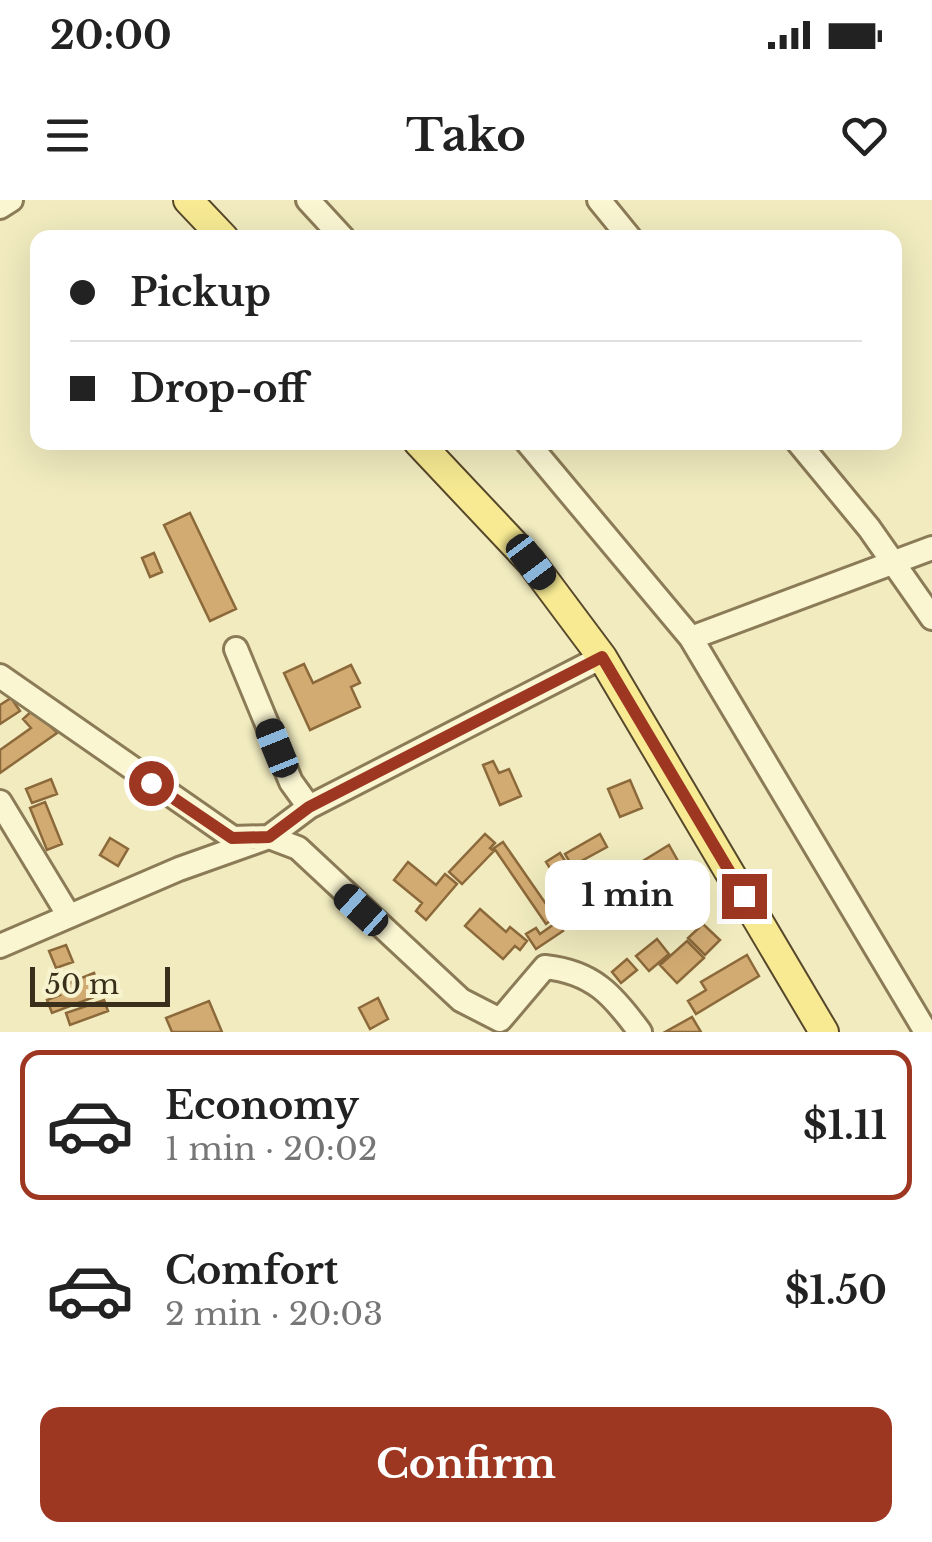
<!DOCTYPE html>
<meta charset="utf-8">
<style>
:root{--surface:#fff;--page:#f6f6f6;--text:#222;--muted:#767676;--line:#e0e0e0;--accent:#9e3721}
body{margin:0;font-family:"Libre Baskerville",serif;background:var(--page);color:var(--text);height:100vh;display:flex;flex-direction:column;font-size:38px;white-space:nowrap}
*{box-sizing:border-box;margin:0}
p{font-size:32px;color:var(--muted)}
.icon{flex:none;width:55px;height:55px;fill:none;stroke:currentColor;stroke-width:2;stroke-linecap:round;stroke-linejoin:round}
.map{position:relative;height:832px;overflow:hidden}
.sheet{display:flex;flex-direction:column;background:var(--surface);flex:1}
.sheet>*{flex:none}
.hud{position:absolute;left:30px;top:30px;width:872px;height:220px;border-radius:20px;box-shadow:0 10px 40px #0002;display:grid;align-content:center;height:220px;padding:0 40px;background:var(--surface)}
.scale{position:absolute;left:30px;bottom:25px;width:140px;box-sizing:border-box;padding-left:10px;border:5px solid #392f1b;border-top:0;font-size:28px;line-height:35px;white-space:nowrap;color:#392f1b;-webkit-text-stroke:8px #f8f3cf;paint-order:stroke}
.end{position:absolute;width:45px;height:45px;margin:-22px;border:12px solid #9e3721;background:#fff;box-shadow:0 0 0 5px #fff}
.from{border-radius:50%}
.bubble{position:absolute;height:70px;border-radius:20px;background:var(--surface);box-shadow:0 10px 40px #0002;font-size:32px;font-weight:700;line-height:70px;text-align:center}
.car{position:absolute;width:30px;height:60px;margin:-30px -15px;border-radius:12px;box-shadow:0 0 8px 2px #0007;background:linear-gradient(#222 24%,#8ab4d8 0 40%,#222 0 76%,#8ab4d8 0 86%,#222 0)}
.hud b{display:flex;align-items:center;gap:35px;height:95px;font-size:38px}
.hud b+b{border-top:2px solid var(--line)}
.hud i{width:25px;height:25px;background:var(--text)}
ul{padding:18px 0 0;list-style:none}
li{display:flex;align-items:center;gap:30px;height:150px;margin:0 20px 15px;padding:0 20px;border:5px solid transparent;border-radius:20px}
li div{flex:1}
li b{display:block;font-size:38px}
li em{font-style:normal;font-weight:700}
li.active{border-color:var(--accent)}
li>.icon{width:90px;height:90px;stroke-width:1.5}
.primary-button{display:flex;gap:20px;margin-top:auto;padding:20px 40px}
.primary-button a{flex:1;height:115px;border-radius:20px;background:var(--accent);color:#fff;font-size:40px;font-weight:700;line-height:115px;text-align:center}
.status{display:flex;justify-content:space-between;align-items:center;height:70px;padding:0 50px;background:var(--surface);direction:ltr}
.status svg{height:28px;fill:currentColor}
header{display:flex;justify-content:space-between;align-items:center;height:130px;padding:0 40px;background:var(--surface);font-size:45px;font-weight:700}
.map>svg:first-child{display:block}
.building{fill:#d2ab72;stroke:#8c693a;stroke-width:2.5}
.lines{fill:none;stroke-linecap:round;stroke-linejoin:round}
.minor-casing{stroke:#8b7b56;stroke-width:28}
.major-casing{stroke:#58482b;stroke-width:32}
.minor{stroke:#fbf6d2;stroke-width:22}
.major{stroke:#f7ea93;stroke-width:28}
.route{stroke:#9e3721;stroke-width:12}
</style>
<div class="status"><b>20:00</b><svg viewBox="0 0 49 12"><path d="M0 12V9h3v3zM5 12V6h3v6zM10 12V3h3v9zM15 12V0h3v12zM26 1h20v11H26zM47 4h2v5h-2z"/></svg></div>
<header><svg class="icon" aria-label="menu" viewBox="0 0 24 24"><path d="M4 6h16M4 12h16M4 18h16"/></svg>Tako<svg class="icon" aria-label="heart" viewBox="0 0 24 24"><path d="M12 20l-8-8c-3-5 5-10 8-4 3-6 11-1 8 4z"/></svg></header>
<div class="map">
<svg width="932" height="832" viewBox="0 0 932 832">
<rect width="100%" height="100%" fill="#f1ebbf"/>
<path class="building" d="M 190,313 L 236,409 L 210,421 L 164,325 Z
M 154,353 L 162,372 L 150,377 L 142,358 Z
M 304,464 L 313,483 L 351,465 L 360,483 L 351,487 L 360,507 L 310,530 L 284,473 Z
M 11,498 L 20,511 L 0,524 L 0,505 Z
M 34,509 L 57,533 L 0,573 L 0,550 L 31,528 L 23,519 Z
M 493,561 L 499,573 L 509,569 L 521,596 L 500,605 L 483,565 Z
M 51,579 L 57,594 L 32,603 L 26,589 Z
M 630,580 L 642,608 L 620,617 L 608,589 Z
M 45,602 L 62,644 L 47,650 L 30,608 Z
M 485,634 L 495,643 L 490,648 L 494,651 L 462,684 L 449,672 Z
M 600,634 L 607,647 L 572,666 L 565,654 Z
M 110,638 L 128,649 L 118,666 L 100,655 Z
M 503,642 L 555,717 L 546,724 L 494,648 Z
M 669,645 L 678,661 L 582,720 L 546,662 L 560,653 L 587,695 Z
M 408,662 L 436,685 L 445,674 L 457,684 L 426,720 L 416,711 L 422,703 L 394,680 Z
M 480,709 L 506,732 L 510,727 L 527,741 L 520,750 L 515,746 L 503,759 L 465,726 Z
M 557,722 L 563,731 L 536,749 L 526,734 L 536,728 L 540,734 Z
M 703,724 L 720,740 L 705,755 L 688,738 Z
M 657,739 L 669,754 L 649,771 L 636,756 Z
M 687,741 L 704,758 L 677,783 L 660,765 Z
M 66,745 L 73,762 L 56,768 L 49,751 Z
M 747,755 L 759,776 L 696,814 L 688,801 L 706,790 L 701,782 Z
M 627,759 L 637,770 L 621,783 L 612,772 Z
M 94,773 L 102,794 L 52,813 L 47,800 L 60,795 L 57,788 Z
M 378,798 L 388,819 L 370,829 L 359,808 Z
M 104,800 L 108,811 L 70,825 L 66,813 Z
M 209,801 L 222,832 L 172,832 L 166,818 Z
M 692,817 L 701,832 L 665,832 Z"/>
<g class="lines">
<defs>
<path id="minor" d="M 308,0 L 343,38
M 599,0 L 630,38
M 0,7 L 11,0
M 527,242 L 691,438 L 926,832
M 798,242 L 869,328 L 932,418
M 691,438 L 932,348
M 236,449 L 291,582 L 309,607
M 0,476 L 233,638 L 269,637 L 298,648 L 461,800 L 500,820 L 545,767 C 593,772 613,795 640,832
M 0,602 L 69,716
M 0,746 L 179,669 L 269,637 L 309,607 L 602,457"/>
<path id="major" d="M 188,0 L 224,38
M 418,242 L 531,362 L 602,457 L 824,832"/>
</defs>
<use href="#minor" class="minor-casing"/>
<use href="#major" class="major-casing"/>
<use href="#minor" class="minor"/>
<use href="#major" class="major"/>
</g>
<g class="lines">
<path class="route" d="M 151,583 L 232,638 L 269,637 L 309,607 L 602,457 L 744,696"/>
</g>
</svg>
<div class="scale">50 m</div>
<i class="end from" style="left:151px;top:583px"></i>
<i class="end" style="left:744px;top:696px"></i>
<div class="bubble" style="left:545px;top:660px;width:165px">1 min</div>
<i class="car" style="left:531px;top:362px;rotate:143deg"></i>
<i class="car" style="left:277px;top:548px;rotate:338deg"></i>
<i class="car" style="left:361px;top:710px;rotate:312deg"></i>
<div class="hud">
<b><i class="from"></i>Pickup</b>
<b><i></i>Drop-off</b>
</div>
</div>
<section class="sheet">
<ul>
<li class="active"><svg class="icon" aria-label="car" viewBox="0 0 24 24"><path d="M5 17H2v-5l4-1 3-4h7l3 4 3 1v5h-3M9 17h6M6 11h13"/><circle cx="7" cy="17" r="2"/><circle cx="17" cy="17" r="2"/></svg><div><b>Economy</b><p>1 min · 20:02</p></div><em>$1.11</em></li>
<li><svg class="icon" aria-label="car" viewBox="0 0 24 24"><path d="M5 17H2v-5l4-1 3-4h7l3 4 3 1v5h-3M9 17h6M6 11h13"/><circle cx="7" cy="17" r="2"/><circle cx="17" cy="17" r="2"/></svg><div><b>Comfort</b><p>2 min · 20:03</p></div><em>$1.50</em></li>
</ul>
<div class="primary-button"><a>Confirm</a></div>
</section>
